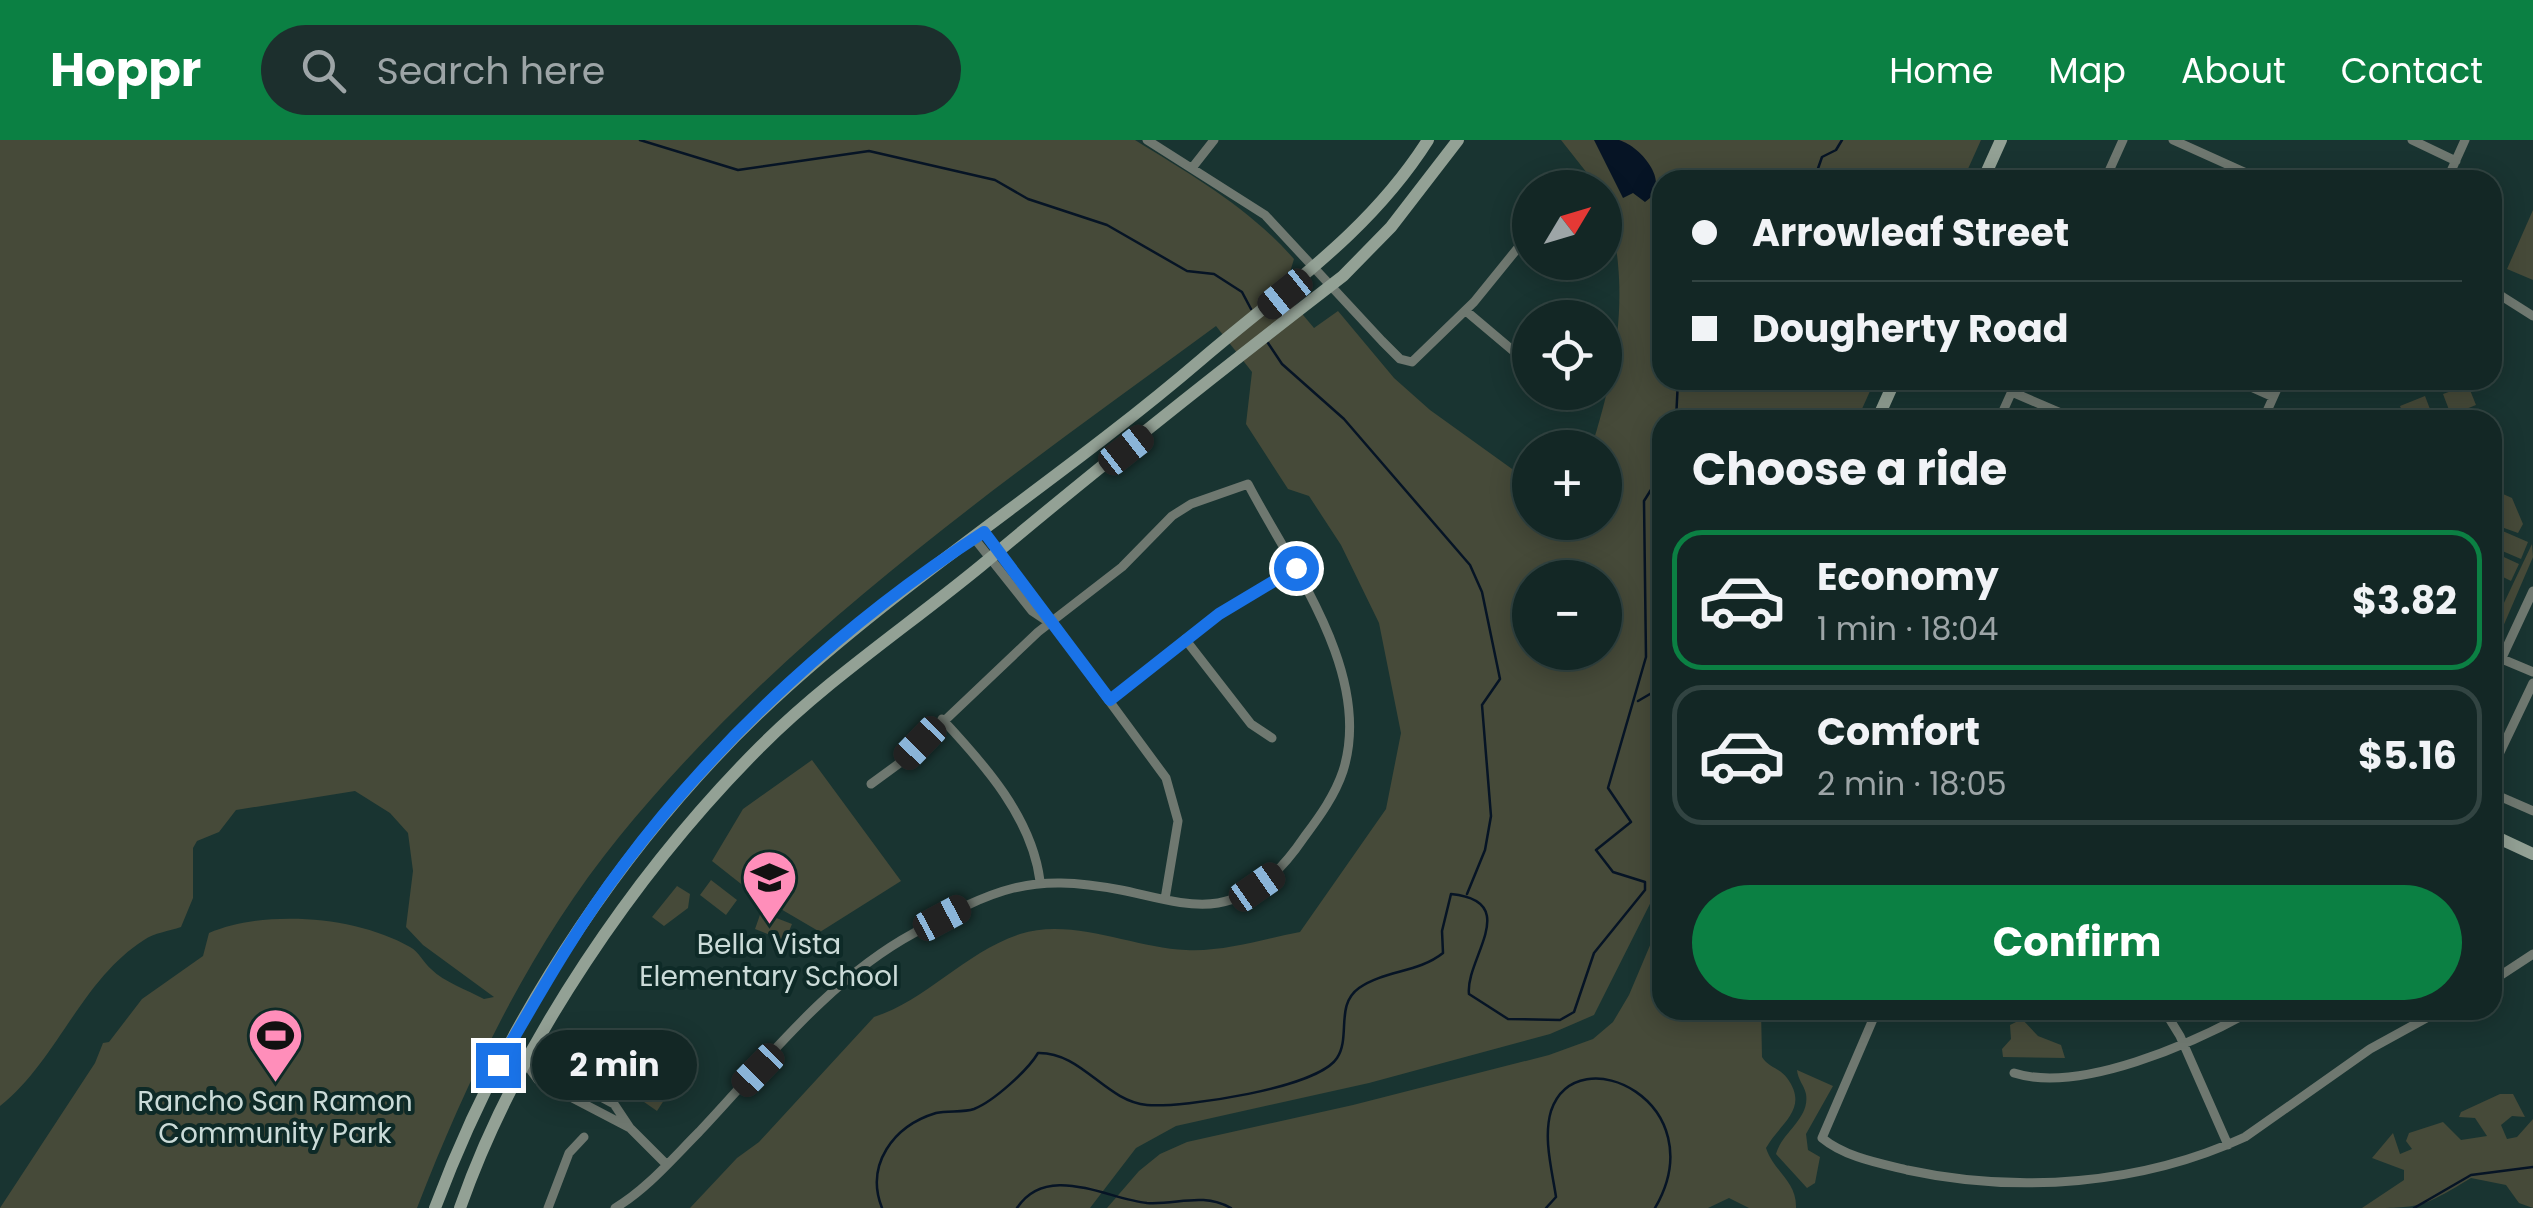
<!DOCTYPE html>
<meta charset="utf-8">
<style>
:root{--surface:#132725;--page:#1c2f2d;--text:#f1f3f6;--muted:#9da5a7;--line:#324442;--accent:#0b8043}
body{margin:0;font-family:Poppins,sans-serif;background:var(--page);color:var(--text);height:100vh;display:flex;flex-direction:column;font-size:38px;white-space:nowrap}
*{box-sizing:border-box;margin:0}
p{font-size:32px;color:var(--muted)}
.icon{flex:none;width:55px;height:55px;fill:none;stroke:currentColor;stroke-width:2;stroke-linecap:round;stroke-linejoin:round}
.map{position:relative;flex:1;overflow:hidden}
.drawer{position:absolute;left:1652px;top:270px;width:850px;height:610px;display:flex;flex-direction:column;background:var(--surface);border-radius:30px;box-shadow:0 5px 25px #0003,0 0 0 2px var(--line)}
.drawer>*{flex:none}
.hud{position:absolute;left:1652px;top:30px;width:850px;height:220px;border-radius:30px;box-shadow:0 5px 25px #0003,0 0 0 2px var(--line);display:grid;align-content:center;height:220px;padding:0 40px;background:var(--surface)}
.needle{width:65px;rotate:52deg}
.controls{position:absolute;left:1512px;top:30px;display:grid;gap:20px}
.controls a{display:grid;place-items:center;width:110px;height:110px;border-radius:50%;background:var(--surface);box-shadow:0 5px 25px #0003,0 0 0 2px var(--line);font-size:50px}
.end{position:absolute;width:45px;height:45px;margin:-22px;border:12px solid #1a73e8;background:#fff;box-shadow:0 0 0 5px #fff}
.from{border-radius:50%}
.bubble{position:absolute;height:70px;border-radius:35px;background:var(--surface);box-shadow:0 5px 25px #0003,0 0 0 2px var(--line);font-size:32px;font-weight:700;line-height:70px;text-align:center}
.car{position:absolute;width:30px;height:60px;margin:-30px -15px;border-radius:12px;box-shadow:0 0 8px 2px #0007;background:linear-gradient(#222 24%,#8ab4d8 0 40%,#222 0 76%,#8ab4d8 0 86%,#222 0)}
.hud b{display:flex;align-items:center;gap:35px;height:95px;font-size:38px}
.hud b+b{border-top:2px solid var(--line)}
.hud i{width:25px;height:25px;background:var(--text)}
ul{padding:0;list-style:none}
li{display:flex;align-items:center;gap:30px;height:140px;margin:0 20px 15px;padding:0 20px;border:5px solid var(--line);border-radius:30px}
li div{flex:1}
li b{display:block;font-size:38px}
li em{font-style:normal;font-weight:700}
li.current{border-color:var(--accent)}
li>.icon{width:90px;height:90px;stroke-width:1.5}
h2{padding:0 40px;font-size:45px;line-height:120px}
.primary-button{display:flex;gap:20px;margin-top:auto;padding:20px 40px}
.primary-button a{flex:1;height:115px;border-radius:60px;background:var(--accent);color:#fff;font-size:40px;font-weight:700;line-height:115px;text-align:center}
header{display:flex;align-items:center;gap:60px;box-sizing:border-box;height:140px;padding:0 50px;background:var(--accent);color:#fff}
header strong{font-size:48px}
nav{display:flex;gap:55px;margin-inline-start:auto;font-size:35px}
.search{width:700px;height:90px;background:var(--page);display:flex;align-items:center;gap:25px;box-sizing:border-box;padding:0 35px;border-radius:55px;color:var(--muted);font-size:38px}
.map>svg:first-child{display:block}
.green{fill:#464a39;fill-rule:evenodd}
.water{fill:#061425}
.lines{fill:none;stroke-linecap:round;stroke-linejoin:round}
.stream{stroke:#061425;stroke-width:2.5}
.street{stroke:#6f7870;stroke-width:9}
.secondary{stroke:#93a195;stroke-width:12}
.route{stroke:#1a73e8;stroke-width:12}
.labels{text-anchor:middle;stroke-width:8;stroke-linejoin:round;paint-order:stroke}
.poi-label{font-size:28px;fill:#cbdbd8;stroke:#0e2a27}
</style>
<header>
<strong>Hoppr</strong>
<div class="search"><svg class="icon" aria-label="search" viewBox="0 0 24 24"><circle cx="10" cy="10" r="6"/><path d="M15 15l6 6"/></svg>Search here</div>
<nav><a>Home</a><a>Map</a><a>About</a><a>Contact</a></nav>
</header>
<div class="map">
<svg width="2533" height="1068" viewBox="0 0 2533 1068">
<rect width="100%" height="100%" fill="#193431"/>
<path class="green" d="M 0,0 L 1135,0 C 1193,36 1248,67 1294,119 L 1290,132 L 1277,144 L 1314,188 L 1338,171 L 1394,238 L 1430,270 L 1530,342 L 1530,382 L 1605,382 L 1605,308 L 1565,307 L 1571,296 L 1592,306 C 1610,248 1624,188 1618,124 C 1616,96 1605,75 1605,48 L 1598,47 L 1561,0 L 1981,0 L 1963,40 L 1662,40 L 1662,240 L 1875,240 L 1857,280 L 1662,280 L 1662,740 L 1594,875 L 1550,894 L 1369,943 L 1176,986 L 1136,1008 L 1090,1068 L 690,1068 L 737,1018 L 759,1002 L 874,877 C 927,860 965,812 1020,794 C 1072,777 1134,808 1186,810 C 1224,812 1263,799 1300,792 L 1386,669 L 1401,593 L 1379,483 L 1341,405 L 1309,356 L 1288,349 L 1246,284 L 1252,232 L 1216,186 C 1006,340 785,493 619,697 C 531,805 467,939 417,1068 L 0,1068 L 95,923 L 103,903 L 109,902 L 142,859 L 203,816 L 209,793 C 265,769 357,776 410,807 C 419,812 423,822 431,829 C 444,842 467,850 484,859 L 494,857 L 423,805 L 406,787 L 413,731 L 408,693 L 390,673 L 355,651 L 236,670 L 219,692 L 197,701 L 193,708 L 193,758 L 181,787 C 169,791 154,793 144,800 C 81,840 57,921 0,966 ZM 1530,438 L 1605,438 L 1605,512 L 1530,512 Z
M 2533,70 L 2533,140 L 2507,129 Z
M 2468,245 L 2476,265 L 2451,275 L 2443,254 Z
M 2425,256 L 2433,277 L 2405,280 L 2400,266 Z
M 2503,354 L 2512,358 L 2523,384 L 2518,393 L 2493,384 L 2493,357 Z
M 2498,389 L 2528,402 L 2521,419 L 2493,407 Z
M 2532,404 L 2533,417 L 2493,510 L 2497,485 L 2493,465 L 2503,465 Z
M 2493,412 L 2519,424 L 2511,441 L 2493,432 Z
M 812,620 L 901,741 L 820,792 L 750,751 L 712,721 L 743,669 Z
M 711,740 L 737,760 L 726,775 L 700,755 Z
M 677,746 L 690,754 L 688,768 L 664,786 L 652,777 Z
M 761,772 L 792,784 L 785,801 L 755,789 Z
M 1662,777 L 1662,870 L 1761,870 L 1762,917 C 1769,928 1780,928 1787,938 C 1810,969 1780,983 1766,1008 C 1774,1032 1797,1041 1796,1068 L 1749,1068 L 1729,1058 L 1708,1068 L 1107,1068 L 1139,1031 L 1160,1014 L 1187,1002 L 1353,965 L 1549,915 L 1593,899 L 1613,882 L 1629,855 Z
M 2022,879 L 2038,896 L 2061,905 L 2065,918 L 2003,917 L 2002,909 L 2011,899 L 2010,885 Z
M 1797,930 L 1833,946 L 1806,994 L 1808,1010 L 1820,1017 L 1815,1043 L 1807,1048 L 1776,1014 C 1782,992 1810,979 1806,954 C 1804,945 1798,940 1797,930 Z
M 642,942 L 666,957 L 657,971 L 634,955 Z
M 2500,954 L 2513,954 L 2525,977 L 2512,976 L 2501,985 L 2507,999 L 2517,997 L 2533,979 L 2533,1068 L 2519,1063 L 2506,1045 L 2471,1038 C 2421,1068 2422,1068 2362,1068 L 2404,1040 L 2404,1030 L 2372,1018 L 2393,993 L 2400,1014 L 2412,1009 L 2406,1001 L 2409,993 L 2443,982 L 2461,1000 L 2487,996 L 2475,978 L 2459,977 L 2461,972 Z"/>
<path class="water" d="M 1594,0 C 1601,0 1612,0 1619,0 C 1642,7 1673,45 1645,62 L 1633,53 L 1623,58 Z"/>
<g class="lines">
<path class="stream" d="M 640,0 L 738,30 L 869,11 L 995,40 L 1028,59 L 1107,85 L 1187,131 L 1214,134 L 1242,152 L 1251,169
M 1814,40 L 1822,17 L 1836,10 L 1842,0
M 1268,203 L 1282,224 L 1344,279 L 1470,425 L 1482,452 L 1500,539 L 1482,565 L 1491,676 L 1485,710 L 1467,754
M 1676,280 L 1678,240
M 1638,561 L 1662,547
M 882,1068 C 865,1025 893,986 936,973 C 948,970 963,973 974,969 C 994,961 1028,930 1038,913 C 1082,912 1105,961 1147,965 C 1183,968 1318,948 1337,918 C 1351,897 1335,865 1359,848 C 1385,830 1418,833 1443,813 L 1442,791 L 1451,754 C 1523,761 1465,819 1469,854 L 1508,879 L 1560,880 L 1574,872 L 1594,813 L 1645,750 L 1645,742 L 1613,732 L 1596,710 L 1631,682 L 1608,648 L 1646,517 L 1644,361 L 1662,332
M 1017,1068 C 1047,1022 1107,1059 1147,1063 C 1178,1065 1201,1052 1231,1068
M 1546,1068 L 1556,1057 C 1552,1030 1543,998 1551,971 C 1577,895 1716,963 1655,1068
M 2414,1068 L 2471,1035 L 2533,1027"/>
<path class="street" d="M 1147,0 L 1265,75 L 1382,201 L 1400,219 L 1412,222 L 1474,162 L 1530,93
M 2173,0 L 2262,40
M 2412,0 L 2456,21
M 1192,28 L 1214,0
M 2105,40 L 2123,0
M 2447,40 L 2465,0
M 2492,150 L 2533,176
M 1466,171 L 1530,225
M 2235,240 L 2273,257
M 2012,252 L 2077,280
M 1999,280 L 2017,240
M 2263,280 L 2281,240
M 984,391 L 1166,638 L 1178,681 L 1165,759
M 974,398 L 1032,471 L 1047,481
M 1185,499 L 1251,584 L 1272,598
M 2502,519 L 2533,532
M 2492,539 L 2533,451
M 1109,560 L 1219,475 L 1296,428
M 942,579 C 985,625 1032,678 1040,741
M 2492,629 L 2533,543
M 2492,653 L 2533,671
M 2492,841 L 2533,814
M 1877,870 L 1822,998 C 1845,1017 1878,1023 1907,1030 C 2018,1054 2141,1045 2245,997 L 2370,909 L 2441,870
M 2164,870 L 2180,896 L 2228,1005
M 506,913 L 527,925 L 547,928 L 614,964 L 630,988 L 666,1024
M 527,925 L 538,940 L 630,988
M 2014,933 C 2080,954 2194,903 2253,870
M 548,1068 L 569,1013 L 584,997
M 615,1068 C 647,1049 673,1018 699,992 C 765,922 829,839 914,793 C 995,749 1028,732 1121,750 C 1151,756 1187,768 1218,763 C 1258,756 1284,727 1305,696 C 1320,676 1335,655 1343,631 C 1374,534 1290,425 1248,344 L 1191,364 L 1172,376 L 1122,427 L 1038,492 L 901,622 L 871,644"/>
<path class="secondary" d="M 1983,40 L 2001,0
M 1877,280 L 1895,240
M 2492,695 L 2533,714
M 435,1068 C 508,873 632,687 787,547 C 918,429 1068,334 1202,219 C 1284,149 1369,93 1428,0
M 460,1068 C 517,905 638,729 760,607 C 828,539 908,486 982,425 C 1100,326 1221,230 1343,136 L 1391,87 L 1458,0"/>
</g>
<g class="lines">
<path class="route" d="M 498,925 C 537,858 576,788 623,726 C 720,596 848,480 984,392 L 1110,560 L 1219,474 L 1296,428"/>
</g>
<defs>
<symbol id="school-pin" viewBox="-11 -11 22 30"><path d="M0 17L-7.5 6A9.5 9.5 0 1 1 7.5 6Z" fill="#ff8eba" stroke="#0e2a27"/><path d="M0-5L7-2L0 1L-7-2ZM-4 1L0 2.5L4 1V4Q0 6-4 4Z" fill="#111"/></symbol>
<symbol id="stadium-pin" viewBox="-11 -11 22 30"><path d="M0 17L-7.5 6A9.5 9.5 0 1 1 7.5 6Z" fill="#ff8eba" stroke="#0e2a27"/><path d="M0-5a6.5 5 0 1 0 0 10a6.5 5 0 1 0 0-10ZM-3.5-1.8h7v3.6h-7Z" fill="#111"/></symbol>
</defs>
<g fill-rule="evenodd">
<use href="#school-pin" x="738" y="706" width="63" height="86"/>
<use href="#stadium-pin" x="244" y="864" width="63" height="86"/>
</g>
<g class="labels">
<g class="poi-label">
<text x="769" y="814">Bella Vista<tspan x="769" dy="32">Elementary School</tspan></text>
<text x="275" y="971">Rancho San Ramon<tspan x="275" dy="32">Community Park</tspan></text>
</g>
</g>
</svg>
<div class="controls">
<a><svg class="needle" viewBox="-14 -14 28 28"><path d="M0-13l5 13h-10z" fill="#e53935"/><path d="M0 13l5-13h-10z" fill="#9da5a7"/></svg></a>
<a><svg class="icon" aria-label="locate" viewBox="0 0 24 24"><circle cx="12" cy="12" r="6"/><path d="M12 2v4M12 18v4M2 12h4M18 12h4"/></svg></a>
<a>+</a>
<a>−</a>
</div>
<i class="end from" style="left:1296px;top:428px"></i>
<i class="end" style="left:498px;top:925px"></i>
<div class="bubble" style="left:532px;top:890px;width:165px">2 min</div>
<i class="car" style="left:1285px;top:154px;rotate:231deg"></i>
<i class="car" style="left:1126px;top:310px;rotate:52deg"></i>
<i class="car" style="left:920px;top:603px;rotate:224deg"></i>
<i class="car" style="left:1257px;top:747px;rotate:55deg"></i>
<i class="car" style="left:942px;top:778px;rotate:62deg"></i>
<i class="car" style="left:758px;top:930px;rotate:224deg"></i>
<div class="hud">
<b><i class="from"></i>Arrowleaf Street</b>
<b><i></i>Dougherty Road</b>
</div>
<section class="drawer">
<h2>Choose a ride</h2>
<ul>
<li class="current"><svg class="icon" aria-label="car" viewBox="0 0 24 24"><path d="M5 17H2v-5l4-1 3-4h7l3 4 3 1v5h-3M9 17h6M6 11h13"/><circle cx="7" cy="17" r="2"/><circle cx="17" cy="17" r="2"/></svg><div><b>Economy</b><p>1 min · 18:04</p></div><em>$3.82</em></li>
<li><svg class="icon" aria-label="car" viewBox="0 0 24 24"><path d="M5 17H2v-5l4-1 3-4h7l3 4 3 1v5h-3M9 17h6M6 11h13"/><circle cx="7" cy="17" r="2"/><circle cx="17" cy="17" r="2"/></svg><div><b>Comfort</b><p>2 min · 18:05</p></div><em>$5.16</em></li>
</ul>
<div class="primary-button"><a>Confirm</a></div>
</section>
</div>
